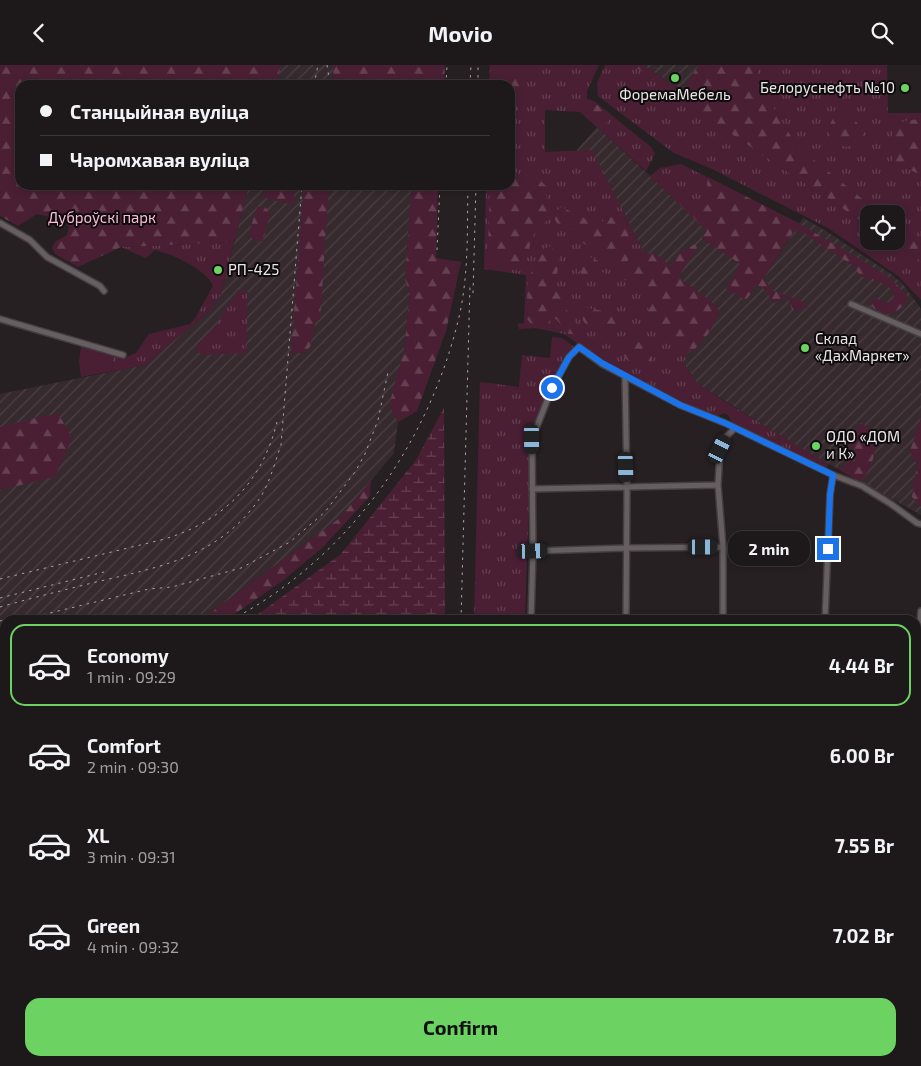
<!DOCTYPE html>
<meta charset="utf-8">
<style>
:root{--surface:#1d181a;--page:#252123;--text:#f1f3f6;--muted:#a0a0a2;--line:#3b3739;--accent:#6cd362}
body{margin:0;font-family:"Exo 2",sans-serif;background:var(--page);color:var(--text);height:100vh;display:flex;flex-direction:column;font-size:19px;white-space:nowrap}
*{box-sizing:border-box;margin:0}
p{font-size:16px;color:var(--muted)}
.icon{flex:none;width:28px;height:28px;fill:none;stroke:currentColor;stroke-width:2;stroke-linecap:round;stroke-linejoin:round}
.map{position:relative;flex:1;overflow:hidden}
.side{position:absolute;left:0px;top:550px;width:921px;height:451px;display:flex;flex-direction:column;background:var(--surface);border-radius:15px 15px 0 0;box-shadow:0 2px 8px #0003,0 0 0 1px var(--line)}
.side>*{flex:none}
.top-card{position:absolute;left:15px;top:15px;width:500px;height:110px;border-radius:15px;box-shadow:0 2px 8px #0003,0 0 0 1px var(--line);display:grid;align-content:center;height:110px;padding:0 25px;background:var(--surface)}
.tools{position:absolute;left:860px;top:140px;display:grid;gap:10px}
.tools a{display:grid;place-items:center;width:45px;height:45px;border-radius:10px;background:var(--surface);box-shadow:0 2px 8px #0003,0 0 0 1px var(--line);font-size:25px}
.end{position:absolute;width:22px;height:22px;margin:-11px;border:6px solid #1a73e8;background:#fff;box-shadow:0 0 0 2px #fff}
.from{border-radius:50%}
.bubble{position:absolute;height:35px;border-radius:15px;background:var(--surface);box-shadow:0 2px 8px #0003,0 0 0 1px var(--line);font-size:16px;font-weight:700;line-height:35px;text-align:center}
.car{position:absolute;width:15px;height:30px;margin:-15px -8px;border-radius:6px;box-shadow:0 0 4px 1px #0007;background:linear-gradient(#222 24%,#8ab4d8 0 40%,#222 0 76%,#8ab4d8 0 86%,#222 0)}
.top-card b{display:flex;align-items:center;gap:18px;height:48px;font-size:19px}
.top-card b+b{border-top:1px solid var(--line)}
.top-card i{width:12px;height:12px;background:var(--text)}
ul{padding:9px 0 0;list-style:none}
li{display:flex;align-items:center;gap:15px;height:82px;margin:0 10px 8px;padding:0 15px;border:2px solid transparent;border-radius:15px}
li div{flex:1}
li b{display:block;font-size:19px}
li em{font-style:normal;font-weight:700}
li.on{border-color:var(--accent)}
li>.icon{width:45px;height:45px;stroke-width:1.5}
.cta{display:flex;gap:10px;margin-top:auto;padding:10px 25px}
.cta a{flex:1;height:58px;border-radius:15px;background:var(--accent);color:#111;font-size:20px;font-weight:700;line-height:58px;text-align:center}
header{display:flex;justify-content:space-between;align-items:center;height:65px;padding:0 25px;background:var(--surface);font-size:22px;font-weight:700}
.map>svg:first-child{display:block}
.industrial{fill:url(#industrial-furrows)}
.grass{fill:url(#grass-tufts)}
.forest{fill:url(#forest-firs)}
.wetland{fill:url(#wetland-marsh)}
.garden{fill:#4a1f34}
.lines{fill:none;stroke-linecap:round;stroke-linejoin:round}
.minor-casing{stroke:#443f41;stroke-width:8}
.minor{stroke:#665e61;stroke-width:5}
.rail{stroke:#a9a4a7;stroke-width:1;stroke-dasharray:2.5 5;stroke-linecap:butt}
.route{stroke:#1a73e8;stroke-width:6}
.poi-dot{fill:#6cd362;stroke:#0e0b0c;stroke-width:2}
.labels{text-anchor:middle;stroke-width:4;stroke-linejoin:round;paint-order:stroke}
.poi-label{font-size:15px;fill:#eae6e8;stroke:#0e0b0c;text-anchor:start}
.park-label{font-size:15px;fill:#febbd8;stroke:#0e0b0c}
</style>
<header><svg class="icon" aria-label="back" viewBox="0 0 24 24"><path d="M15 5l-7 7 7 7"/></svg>Movio<svg class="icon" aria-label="search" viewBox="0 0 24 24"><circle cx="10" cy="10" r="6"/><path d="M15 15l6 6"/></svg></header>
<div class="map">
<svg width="921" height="1001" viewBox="0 0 921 1001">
<defs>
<pattern id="industrial-furrows" width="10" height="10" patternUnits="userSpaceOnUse" patternTransform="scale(1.25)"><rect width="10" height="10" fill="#362a2f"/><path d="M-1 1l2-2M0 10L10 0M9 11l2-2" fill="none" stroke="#4a3f43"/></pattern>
<pattern id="grass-tufts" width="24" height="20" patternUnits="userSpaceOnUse" patternTransform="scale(1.25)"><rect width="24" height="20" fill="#4a1f34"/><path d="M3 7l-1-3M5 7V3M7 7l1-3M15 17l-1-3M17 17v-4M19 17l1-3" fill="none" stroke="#644051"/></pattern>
<pattern id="forest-firs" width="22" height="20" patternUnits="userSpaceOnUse" patternTransform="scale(1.25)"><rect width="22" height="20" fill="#4a1f34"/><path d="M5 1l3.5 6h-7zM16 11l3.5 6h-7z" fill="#644051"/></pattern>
<pattern id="wetland-marsh" width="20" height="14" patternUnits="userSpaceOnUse" patternTransform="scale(1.25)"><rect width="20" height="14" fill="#4a1f34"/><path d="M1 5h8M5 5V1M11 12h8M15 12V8" fill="none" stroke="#644051"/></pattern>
</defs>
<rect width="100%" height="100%" fill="#272023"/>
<path class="industrial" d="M 281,0 L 333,0 L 334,20 L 276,20 Z
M 643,0 L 699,0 L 683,26 Z
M 597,62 L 647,108 L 707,166 L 702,173 L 763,214 L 803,153 L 826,166 L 891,209 L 903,219 L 921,244 L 921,450 L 805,386 L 698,319 L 683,298 L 576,86 Z
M 249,120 L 412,120 L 405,215 L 410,229 L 404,285 L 390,341 L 398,357 L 394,388 L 340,453 L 209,549 L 191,555 L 5,555 L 5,581 L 0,581 L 0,329 L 145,300 L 209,246 L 221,229 Z
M 0,649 L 5,650 L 5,746 L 0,746 Z
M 19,996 L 262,996 L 259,1001 L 18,1001 Z"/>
<path class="grass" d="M 490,0 L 599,0 L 587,26 L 587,34 L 594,36 L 651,82 L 655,89 L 646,106 L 580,47 L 545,45 L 545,87 L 592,85 L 657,213 L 696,273 L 683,298 L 698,319 L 732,341 L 828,399 L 826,404 L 732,357 L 728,350 L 724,348 L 716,352 L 667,329 L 604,296 L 564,269 L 536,263 L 519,264 L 518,259 L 524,258 L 526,210 L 484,204 L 486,120 L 510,120 L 510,20 L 489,20 Z
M 605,0 L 633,0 L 676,32 L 869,161 L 869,176 L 891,176 L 921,196 L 921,235 L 898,211 L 828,163 L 710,103 L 674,88 L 598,31 L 597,18 Z
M 757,0 L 887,0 L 888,48 L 921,48 L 921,54 L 908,55 L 894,97 L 921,110 L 921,180 L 896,161 L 896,149 L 881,149 L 797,81 L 757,16 Z
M 681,99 L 798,158 L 763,214 L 702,173 L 707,166 L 650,111 L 660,103 Z
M 234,177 L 221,229 L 209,246 L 145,300 L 113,306 L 112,290 L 127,292 L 136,288 L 149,269 L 190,259 L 196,252 L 213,221 C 208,205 170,188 155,185 L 146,193 L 121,182 Z
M 238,225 L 248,227 L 246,288 L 205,290 L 197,287 L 195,282 L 217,259 Z
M 552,272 L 562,273 L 574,282 L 565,292 L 531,369 L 525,554 L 495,553 L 493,555 L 474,555 L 480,317 L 519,322 L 522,290 L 550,293 Z
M 0,831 L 5,831 L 5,887 L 0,886 Z
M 0,905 L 5,906 L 5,978 L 1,995 L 3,1001 L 0,1001 Z
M 292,996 L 448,996 L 450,1001 L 287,1001 Z"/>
<path class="forest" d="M 0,0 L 281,0 L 276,20 L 20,20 L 20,120 L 249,120 L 234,177 L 121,182 L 78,202 L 55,189 L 52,183 L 55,177 L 67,170 L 69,162 L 64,155 L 37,149 L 18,161 L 0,151 Z
M 333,0 L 445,0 L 444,20 L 334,20 Z
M 506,0 L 525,0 L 521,42 L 513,48 L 510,48 L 510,20 L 505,20 Z
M 633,0 L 643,0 L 682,26 L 699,0 L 757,0 L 757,16 L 797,81 L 881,149 L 869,149 L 869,161 L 676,32 Z
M 590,37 C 598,38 605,46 608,54 L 606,59 L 597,62 L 581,47 Z
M 845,49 C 855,52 859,60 863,69 C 854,84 846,84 832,77 C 828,66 828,60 835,51 Z
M 921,54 L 921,110 L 893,97 C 891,69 886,56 921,54 Z
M 510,105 L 517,108 L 525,115 L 537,112 L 546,121 L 548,154 L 532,172 L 526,197 L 520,206 C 505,202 493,199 488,183 L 490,120 L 510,120 Z
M 708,112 L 798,158 L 866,198 L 890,213 L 907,230 L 906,239 C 891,250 891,253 873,243 L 871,236 L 875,233 L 886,238 L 893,235 L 895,227 C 891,224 886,219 881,218 C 870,214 860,215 855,202 L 805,169 L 794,166 L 763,214 L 774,226 L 802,236 L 808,243 L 792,245 L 790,237 L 787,233 L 780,234 L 777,237 L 774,238 L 769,233 L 769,228 L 760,221 L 754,221 L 752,227 L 746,235 L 726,224 L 740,199 L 702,173 L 707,166 L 654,114 L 663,113 L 689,139 L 699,138 L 706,141 L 710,137 L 706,129 Z
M 265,120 L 295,120 L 293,140 L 262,132 Z
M 304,120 L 329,120 L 320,255 L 316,255 L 310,282 L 303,288 L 291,288 Z
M 412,120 L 438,120 L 436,193 L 461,197 L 446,266 L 417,346 L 398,357 L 389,341 L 404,285 L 410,229 L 405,215 Z
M 257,142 L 265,142 L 270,148 L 263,176 L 254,176 L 249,168 Z
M 561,142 C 572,146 591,159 601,158 L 606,153 L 619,151 L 625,157 L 633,188 L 627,197 L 616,197 L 597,185 L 584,179 L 572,165 L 560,162 L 555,155 L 555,147 Z
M 896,161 L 921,180 L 921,196 L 891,176 L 896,176 Z
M 695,179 L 697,183 L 678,212 L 711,236 L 720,247 L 708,269 L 693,286 L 668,278 L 655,264 L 639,216 L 623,215 L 619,206 L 624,201 L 640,200 L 645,189 L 655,188 L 670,201 L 679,189 Z
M 551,181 L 559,193 L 556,218 L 566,244 L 574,254 L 578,263 L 575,269 L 569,269 L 556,254 L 551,254 L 546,260 L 530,258 L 526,252 L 528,214 L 543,184 Z
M 582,192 L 591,192 L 598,196 C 600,208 604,209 616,211 L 616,214 L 612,218 L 594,212 L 588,213 L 582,210 L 578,204 L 579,197 Z
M 584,242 L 602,246 L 608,243 L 622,253 L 617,262 C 602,263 604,252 587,260 L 584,257 L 579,246 Z
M 630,274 C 644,278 649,281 652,296 L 647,302 C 632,300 618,294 623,277 Z
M 58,348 L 72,373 L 55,412 L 0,425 L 0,362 Z
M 921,352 L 921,442 L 912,432 L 914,414 L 918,401 L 910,387 C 913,375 918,365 921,352 Z
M 861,358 L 874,367 C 878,385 872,403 861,417 L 840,405 L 848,396 L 855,396 L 855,388 L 848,377 Z
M 371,415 L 370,431 L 322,483 L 281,517 L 236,548 L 220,555 L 191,555 L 209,549 L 340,453 Z
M 0,746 L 5,746 L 5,831 L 0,831 Z"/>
<path class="wetland" d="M 444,343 L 445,555 L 250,555 L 341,489 L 416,395 Z"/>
<path class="garden" d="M 81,281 L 112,290 L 113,306 L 81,312 L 79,297 Z"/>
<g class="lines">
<defs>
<path id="minor" d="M 0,158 L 30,175 L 47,192 L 100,221 L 104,226
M 851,239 L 921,269
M 0,254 L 123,290
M 625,311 L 627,422 L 626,555
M 532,424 L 718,420
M 533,486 L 625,483 L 723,482
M 531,555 L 533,486 L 532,374 L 552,323 L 569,292 L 579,282 L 602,299 L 680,340 L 725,358 L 833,410 L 862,421 L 891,439 L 917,458 L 921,459
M 723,555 L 723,482 L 718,420 L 720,384 L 725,373 L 735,363
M 825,555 L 830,430 L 833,410
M 916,601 L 921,546
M 916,660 L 921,660
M 916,991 L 921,993
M 549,996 L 550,1001
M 277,1001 L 282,996
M 682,1001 L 684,996
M 784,1001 L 787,996
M 831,1001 L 834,996"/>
</defs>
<use href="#minor" class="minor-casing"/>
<use href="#minor" class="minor"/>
<path class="rail" d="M 327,0 L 330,20
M 314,20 L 318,0
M 446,20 L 447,0
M 470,20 L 471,0
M 478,20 L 478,0
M 437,185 L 440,120
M 473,228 L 476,120
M 0,514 L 161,475 C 222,458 262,418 277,357
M 0,533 L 104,507
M 0,542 C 32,533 64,525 96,517 C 160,502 219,492 260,433 C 270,417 275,397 281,380 L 302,120
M 21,555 L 149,524 L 172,522 L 241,503 L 290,477 L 325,447 L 355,407 L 365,389 L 378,355 L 388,307
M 231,555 C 347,494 429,379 459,252 C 469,209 467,164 468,120
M 461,555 L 470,220
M 0,556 L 27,549
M 0,565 L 5,564
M 0,614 L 5,614
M 481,996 L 482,1001"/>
</g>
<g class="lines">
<path class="route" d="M 552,323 L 569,292 L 579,282 L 602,298 L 680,340 L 725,358 L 833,410 L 830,430 L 828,484"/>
</g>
<g class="poi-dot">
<circle cx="675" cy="13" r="5"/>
<circle cx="905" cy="23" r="5"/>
<circle cx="218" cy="205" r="5"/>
<circle cx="805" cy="283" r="5"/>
<circle cx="816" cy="381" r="5"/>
</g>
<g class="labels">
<g class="poi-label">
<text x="895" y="28" text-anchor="end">Белоруснефть №10</text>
<text x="675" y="35" text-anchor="middle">ФоремаМебель</text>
<text x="228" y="210">РП-425</text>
<text x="815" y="279">Склад<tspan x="815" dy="17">«ДахМаркет»</tspan></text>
<text x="826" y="377">ОДО «ДОМ<tspan x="826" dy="17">и К»</tspan></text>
</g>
<g class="park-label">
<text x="102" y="158">Дуброўскі парк</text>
</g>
</g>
</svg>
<div class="tools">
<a><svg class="icon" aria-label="locate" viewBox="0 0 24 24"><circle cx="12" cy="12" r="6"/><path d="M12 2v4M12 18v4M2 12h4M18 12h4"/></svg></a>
</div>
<i class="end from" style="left:552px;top:323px"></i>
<i class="end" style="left:828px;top:484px"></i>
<div class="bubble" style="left:728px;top:466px;width:82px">2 min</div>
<i class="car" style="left:532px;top:374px;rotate:179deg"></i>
<i class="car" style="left:720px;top:384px;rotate:26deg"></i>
<i class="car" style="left:626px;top:402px;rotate:178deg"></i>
<i class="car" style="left:703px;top:482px;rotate:90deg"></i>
<i class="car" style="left:533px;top:486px;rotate:88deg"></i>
<div class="top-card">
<b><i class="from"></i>Станцыйная вуліца</b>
<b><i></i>Чаромхавая вуліца</b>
</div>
<section class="side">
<ul>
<li class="on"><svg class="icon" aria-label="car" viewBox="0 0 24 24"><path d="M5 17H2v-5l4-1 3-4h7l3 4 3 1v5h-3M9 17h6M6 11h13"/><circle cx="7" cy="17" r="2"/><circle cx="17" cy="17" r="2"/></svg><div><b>Economy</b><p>1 min · 09:29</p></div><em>4.44 Br</em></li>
<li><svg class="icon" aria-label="car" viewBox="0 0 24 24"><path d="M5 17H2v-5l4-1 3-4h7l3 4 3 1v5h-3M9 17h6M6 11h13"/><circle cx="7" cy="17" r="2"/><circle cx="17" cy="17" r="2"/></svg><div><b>Comfort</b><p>2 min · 09:30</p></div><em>6.00 Br</em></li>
<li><svg class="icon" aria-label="car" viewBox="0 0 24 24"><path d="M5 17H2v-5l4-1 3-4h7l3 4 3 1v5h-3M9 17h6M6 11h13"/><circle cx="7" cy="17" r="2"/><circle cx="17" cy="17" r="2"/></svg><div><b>XL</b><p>3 min · 09:31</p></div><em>7.55 Br</em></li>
<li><svg class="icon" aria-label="car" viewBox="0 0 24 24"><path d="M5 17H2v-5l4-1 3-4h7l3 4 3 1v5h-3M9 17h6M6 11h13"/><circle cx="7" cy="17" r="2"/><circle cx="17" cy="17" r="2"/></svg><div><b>Green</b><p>4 min · 09:32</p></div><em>7.02 Br</em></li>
</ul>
<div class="cta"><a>Confirm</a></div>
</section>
</div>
